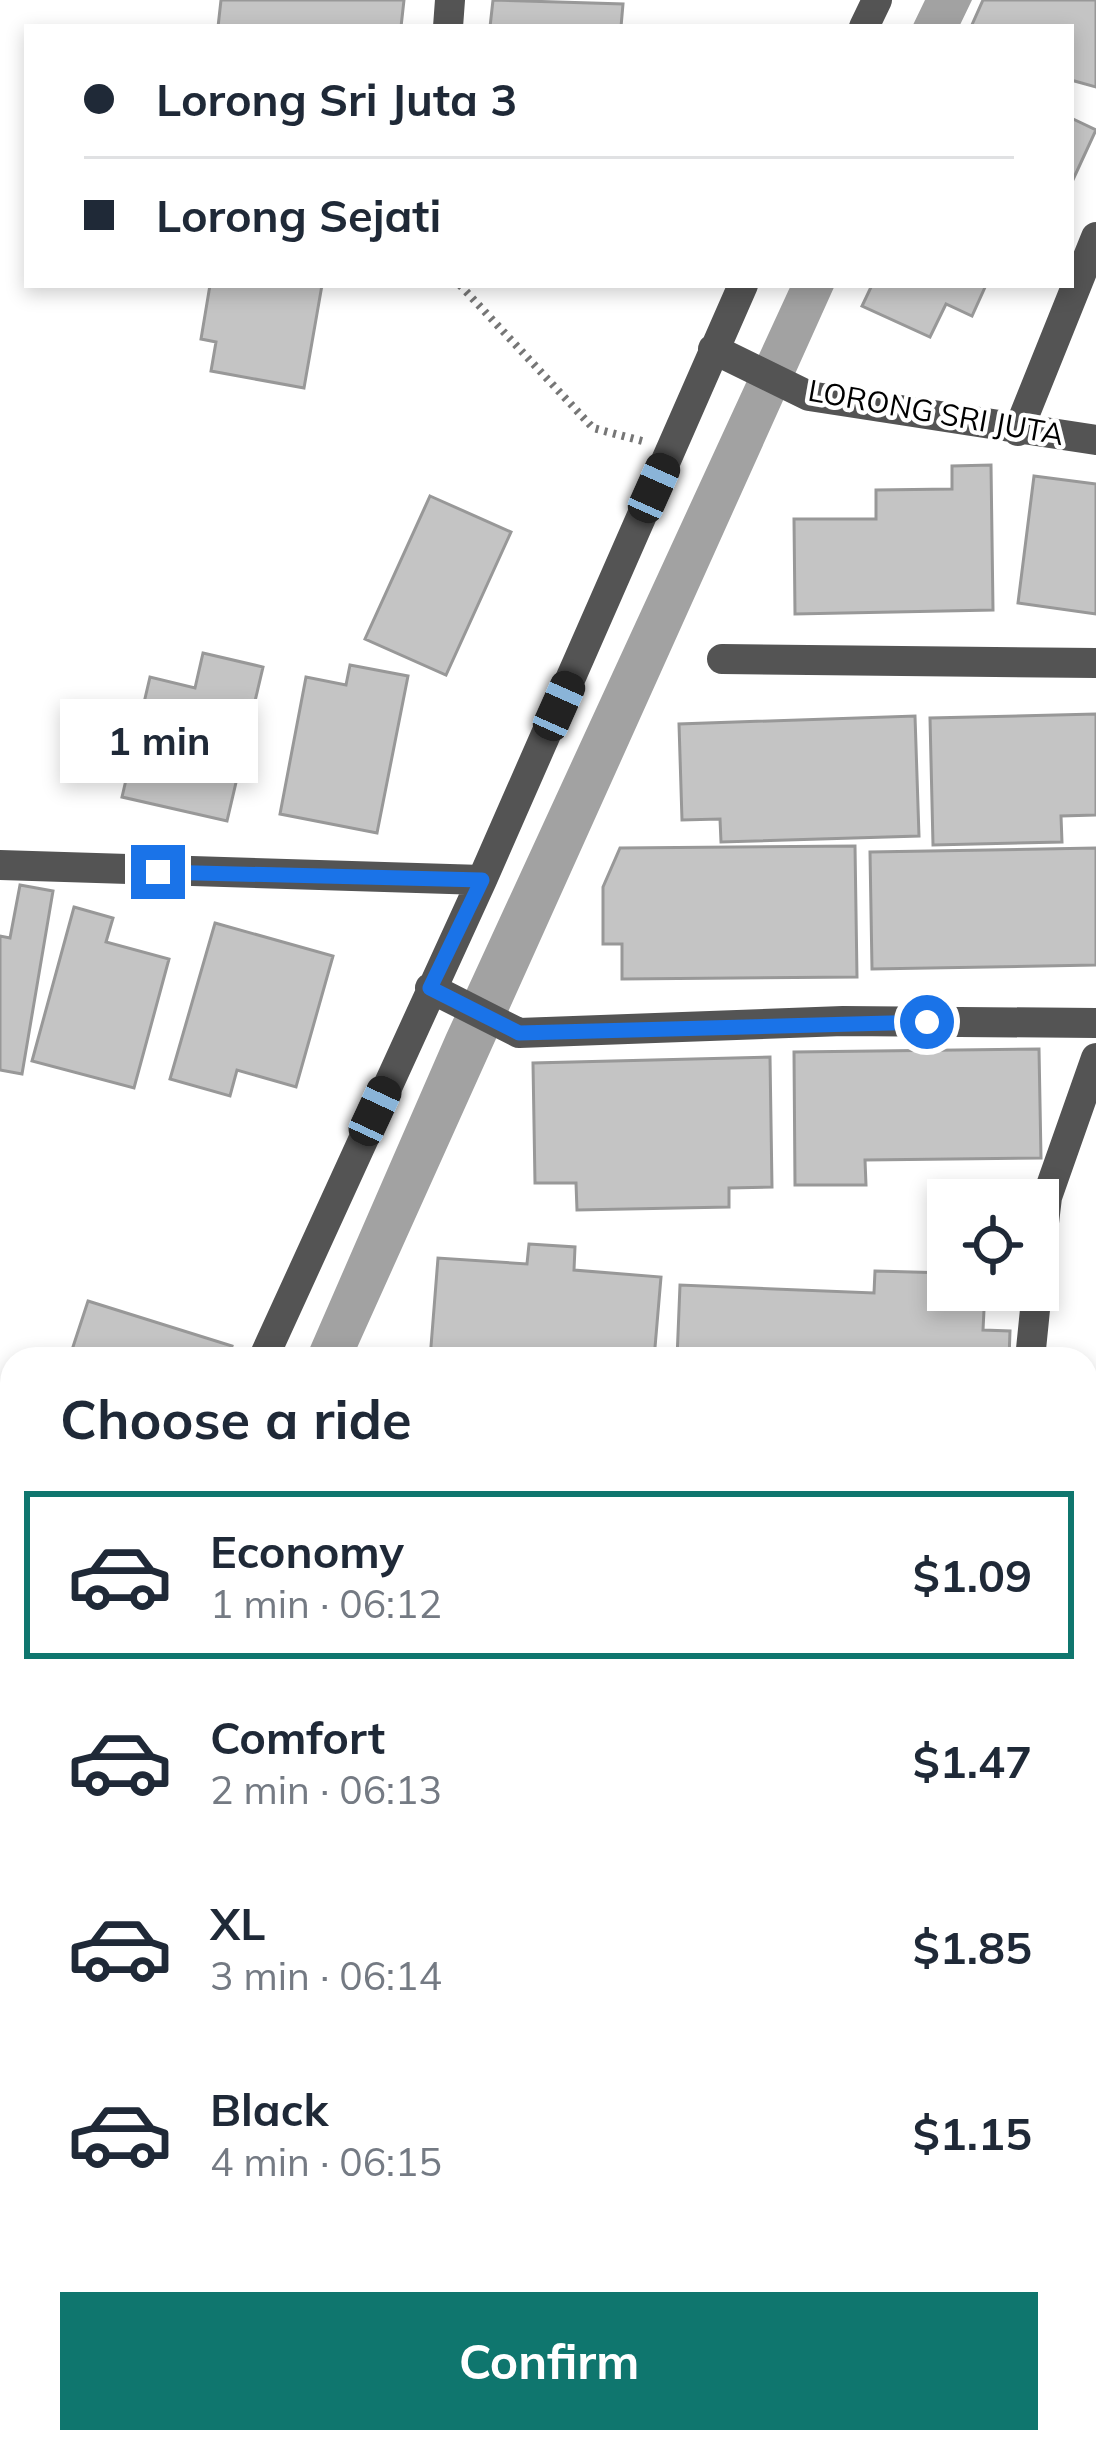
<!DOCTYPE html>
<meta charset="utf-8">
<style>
:root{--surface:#fff;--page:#f6f6f7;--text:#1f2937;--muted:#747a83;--line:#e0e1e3;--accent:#0f766e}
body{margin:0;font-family:Mulish,sans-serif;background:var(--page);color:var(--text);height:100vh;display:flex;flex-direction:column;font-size:45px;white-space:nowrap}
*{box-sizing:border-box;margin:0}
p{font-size:39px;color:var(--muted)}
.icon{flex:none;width:66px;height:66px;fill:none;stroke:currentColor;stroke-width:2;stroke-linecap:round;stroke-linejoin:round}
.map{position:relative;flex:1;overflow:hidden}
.drawer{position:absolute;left:0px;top:1347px;width:1098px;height:1107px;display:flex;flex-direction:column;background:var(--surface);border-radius:36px 36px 0 0;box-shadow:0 6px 18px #0003}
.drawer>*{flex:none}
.hud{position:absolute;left:24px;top:24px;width:1050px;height:264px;border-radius:0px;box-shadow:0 6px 18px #0003;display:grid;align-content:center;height:264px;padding:0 60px;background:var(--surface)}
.controls{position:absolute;left:927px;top:1179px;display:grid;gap:24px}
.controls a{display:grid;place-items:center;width:132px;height:132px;border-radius:0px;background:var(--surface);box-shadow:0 6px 18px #0003;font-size:60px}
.end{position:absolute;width:54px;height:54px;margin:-27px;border:15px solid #1a73e8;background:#fff;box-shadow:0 0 0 6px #fff}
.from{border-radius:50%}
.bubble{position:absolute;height:84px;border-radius:0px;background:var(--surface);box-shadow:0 6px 18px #0003;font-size:39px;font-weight:700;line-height:84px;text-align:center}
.car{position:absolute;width:36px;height:72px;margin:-36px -18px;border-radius:15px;box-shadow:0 0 9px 3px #0007;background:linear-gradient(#222 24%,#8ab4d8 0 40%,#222 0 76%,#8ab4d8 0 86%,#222 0)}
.hud b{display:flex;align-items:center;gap:42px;height:114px;font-size:45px}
.hud b+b{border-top:3px solid var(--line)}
.hud i{width:30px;height:30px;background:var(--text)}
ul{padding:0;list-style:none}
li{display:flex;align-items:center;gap:36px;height:168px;margin:0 24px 18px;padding:0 36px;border:6px solid transparent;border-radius:0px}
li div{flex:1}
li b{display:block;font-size:45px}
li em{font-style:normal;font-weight:700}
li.selected{border-color:var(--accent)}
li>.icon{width:108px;height:108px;stroke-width:1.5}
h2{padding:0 60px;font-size:54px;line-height:144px}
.action{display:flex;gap:24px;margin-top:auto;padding:24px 60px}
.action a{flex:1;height:138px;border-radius:0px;background:var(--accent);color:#fff;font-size:48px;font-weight:700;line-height:138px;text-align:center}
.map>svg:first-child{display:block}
.water{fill:#a2a2a2}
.building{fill:#c4c4c4;stroke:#989898;stroke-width:3}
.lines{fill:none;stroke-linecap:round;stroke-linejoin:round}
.path{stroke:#767676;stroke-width:8;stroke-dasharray:3 6;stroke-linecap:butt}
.minor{stroke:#545454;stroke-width:30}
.route{stroke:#1a73e8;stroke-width:15}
.labels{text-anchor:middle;stroke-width:9;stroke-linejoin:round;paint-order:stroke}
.street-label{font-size:30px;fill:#000;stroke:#fff}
</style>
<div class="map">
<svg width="1096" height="2452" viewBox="0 0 1096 2452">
<rect width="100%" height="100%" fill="#fff"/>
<path class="water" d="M 925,0 L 972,0 L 959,27 L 912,27 Z
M 791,285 L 835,285 L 352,1359 L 305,1359 L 446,1035 Z"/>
<path class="building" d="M 221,0 L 404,0 L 401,27 L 218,27 Z
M 493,0 L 623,4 L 621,27 L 490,27 Z
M 983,0 L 1096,0 L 1096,87 L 1071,80 L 1071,27 L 971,27 Z
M 1071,118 L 1096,130 L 1071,184 Z
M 210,285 L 322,285 L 304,388 L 211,371 L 216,342 L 201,339 Z
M 872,285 L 986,285 L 972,316 L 946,304 L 930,337 L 862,306 Z
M 991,465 L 993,610 L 795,614 L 794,519 L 876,519 L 876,490 L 952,489 L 952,466 Z
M 1034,476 L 1096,484 L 1096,614 L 1018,603 Z
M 430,496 L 511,532 L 446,675 L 365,639 Z
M 203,653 L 263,667 L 227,821 L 122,797 L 150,677 L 195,688 Z
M 350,665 L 408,676 L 377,833 L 280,814 L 306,677 L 346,685 Z
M 1096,714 L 1096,815 L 1061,816 L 1062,842 L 933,845 L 930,718 Z
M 915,716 L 919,836 L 721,842 L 720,819 L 682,820 L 679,724 Z
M 855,846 L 857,977 L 622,979 L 622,944 L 603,944 L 603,887 L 620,848 Z
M 1096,848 L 1096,965 L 872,969 L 870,852 Z
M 20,885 L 53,891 L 22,1074 L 0,1070 L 0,936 L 10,938 Z
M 74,907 L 113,918 L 106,942 L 169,959 L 134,1088 L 32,1061 Z
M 215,923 L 333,956 L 296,1087 L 237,1070 L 230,1096 L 170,1079 Z
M 1039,1049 L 1041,1158 L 865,1160 L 866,1185 L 795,1185 L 794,1052 Z
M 770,1057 L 772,1187 L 729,1188 L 729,1207 L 577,1210 L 576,1183 L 535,1183 L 533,1063 Z
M 529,1244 L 575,1247 L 574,1270 L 661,1277 L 654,1359 L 430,1359 L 438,1258 L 527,1264 Z
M 875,1271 L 948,1273 L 948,1290 L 985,1290 L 983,1330 L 1010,1331 L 1009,1359 L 677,1359 L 680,1285 L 874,1293 Z
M 88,1301 L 232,1346 L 228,1359 L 69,1359 Z
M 9,1465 L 12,1466 L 12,1622 L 0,1618 L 0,1492 Z
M 0,1786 L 12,1788 L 12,1979 L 0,1977 Z
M 0,2156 L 12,2156 L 12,2442 L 160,2442 L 160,2452 L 0,2452 Z"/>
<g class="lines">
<path class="path" d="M 460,285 L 593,428 L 642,441"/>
<path class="minor" d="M 448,27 L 450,0
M 864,27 L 877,0
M 713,349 L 809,396 L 1096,440
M 1018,431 L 1096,237
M 722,659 L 1096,663
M 0,865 L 482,880
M 430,988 L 519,1033 L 843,1021 L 1096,1023
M 1038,1274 L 1047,1197 L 1096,1058
M 263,1359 L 482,880 L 743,285
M 1030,1359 L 1037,1290
M 0,1659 L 12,1660
M 0,2060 L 12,2060
M 875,2442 L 875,2452"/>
</g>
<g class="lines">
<path class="route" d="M 158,872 L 482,880 L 430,988 L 519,1033 L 927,1022"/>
</g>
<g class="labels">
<g class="street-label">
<text transform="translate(936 413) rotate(10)" y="10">LORONG SRI JUTA</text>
</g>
</g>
</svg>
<div class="controls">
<a><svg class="icon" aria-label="locate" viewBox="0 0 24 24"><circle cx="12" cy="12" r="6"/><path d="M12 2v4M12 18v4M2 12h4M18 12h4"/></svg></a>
</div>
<i class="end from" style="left:927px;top:1022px"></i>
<i class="end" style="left:158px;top:872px"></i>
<div class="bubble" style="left:60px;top:699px;width:198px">1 min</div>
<i class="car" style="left:654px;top:488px;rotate:24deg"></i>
<i class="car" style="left:559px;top:706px;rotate:24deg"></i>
<i class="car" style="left:375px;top:1111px;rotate:25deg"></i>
<div class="hud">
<b><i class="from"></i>Lorong Sri Juta 3</b>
<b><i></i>Lorong Sejati</b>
</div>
<section class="drawer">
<h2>Choose a ride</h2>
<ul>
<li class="selected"><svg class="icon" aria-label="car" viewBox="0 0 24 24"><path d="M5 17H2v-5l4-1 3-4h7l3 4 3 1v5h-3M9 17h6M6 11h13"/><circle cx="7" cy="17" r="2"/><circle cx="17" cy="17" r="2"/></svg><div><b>Economy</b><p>1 min · 06:12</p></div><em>$1.09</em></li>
<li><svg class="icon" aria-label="car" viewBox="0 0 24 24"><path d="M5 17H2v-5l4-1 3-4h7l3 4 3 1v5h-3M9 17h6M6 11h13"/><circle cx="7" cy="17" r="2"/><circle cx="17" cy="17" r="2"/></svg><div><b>Comfort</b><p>2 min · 06:13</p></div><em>$1.47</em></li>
<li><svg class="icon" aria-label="car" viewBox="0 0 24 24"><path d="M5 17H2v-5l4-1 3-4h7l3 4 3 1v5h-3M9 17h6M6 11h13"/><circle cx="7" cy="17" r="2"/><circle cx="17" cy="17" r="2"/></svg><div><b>XL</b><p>3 min · 06:14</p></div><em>$1.85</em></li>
<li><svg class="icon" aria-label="car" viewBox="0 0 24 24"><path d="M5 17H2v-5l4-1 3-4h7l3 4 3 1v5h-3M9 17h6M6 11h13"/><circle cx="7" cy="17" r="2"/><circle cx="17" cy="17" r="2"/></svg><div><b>Black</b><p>4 min · 06:15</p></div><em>$1.15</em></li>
</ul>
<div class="action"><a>Confirm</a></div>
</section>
</div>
